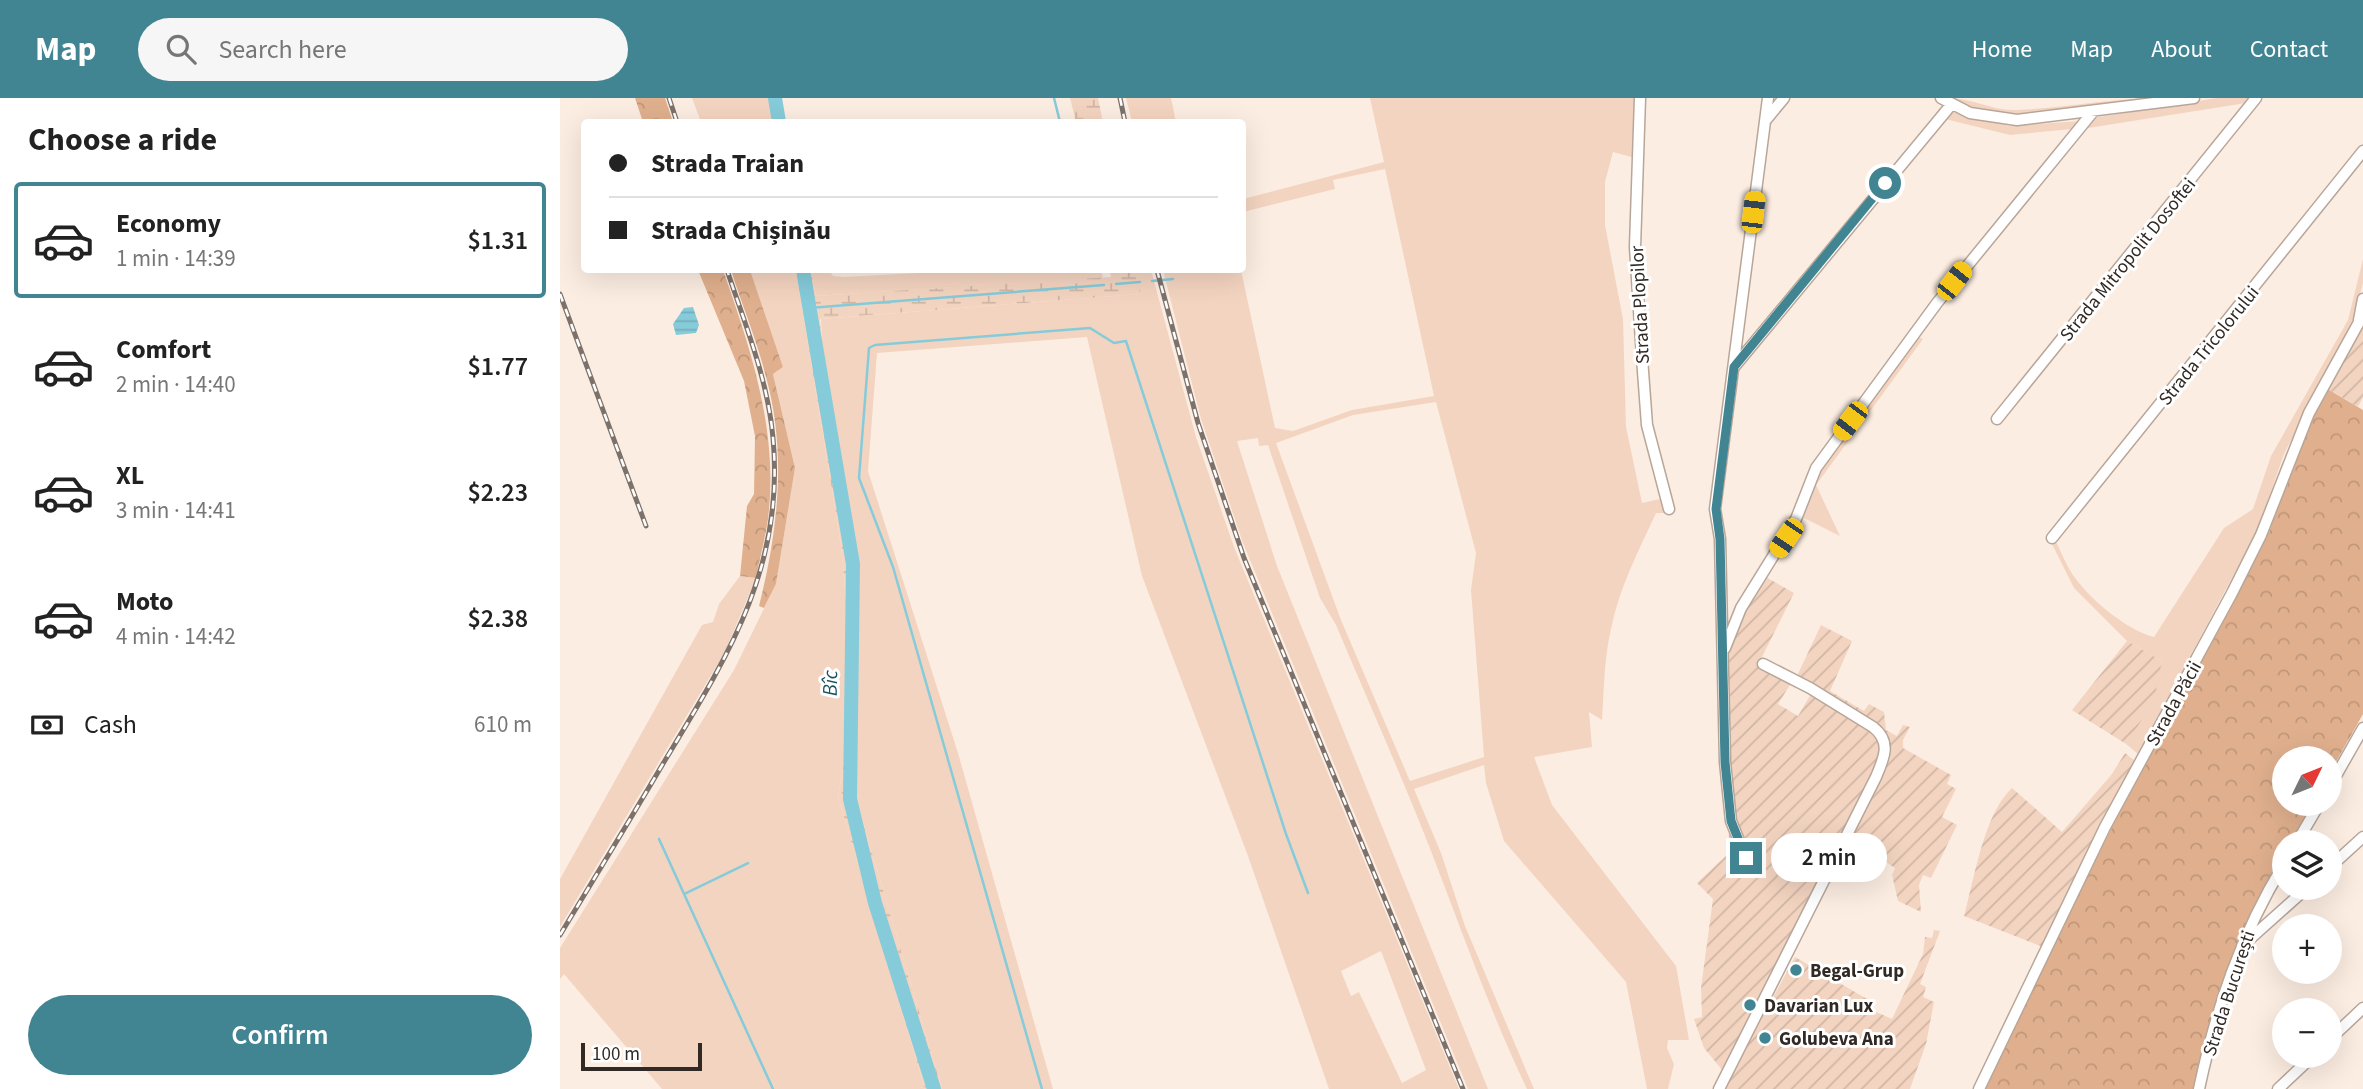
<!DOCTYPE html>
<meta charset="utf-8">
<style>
:root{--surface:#fff;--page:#f6f6f6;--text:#222;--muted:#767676;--line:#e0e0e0;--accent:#418593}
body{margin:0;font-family:"Source Sans 3",sans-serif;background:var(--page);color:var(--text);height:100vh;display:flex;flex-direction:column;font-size:26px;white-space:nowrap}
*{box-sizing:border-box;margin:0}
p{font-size:23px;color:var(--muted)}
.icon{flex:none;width:38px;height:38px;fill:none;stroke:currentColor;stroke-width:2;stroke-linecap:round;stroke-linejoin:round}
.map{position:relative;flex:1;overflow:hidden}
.panel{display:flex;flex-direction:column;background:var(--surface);width:560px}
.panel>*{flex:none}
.top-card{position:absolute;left:21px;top:21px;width:665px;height:154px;border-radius:7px;box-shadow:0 7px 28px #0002;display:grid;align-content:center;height:154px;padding:0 28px;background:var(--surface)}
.needle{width:46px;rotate:47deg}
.buttons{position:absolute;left:1712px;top:648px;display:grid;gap:14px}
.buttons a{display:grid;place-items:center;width:70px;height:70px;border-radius:50%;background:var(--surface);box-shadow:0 7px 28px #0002;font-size:35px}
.scale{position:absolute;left:21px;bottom:18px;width:121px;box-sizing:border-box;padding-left:7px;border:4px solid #302924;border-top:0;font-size:19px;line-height:24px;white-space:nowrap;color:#302924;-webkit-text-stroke:5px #fff;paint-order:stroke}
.end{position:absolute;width:32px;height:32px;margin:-16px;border:9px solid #418593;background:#fff;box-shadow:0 0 0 4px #fff}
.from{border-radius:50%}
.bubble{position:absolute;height:49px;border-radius:24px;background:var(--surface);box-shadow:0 7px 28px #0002;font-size:23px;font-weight:600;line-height:49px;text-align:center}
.car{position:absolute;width:21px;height:42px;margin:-21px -10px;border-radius:9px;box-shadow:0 0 5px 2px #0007;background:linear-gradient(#f5c518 24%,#345 0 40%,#f5c518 0 76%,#345 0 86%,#f5c518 0)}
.top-card b{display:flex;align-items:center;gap:24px;height:66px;font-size:26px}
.top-card b+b{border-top:2px solid var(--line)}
.top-card i{width:18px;height:18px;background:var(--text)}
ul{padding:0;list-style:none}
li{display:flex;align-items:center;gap:21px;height:116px;margin:0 14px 10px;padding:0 14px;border:4px solid transparent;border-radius:7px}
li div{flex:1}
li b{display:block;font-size:26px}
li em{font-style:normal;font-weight:600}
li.current{border-color:var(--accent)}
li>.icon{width:63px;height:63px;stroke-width:1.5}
h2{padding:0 28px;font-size:32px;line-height:84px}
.pay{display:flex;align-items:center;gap:18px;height:77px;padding:0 28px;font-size:26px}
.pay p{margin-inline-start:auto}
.primary-button{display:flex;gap:14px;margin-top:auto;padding:14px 28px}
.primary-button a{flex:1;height:80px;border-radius:42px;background:var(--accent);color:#fff;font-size:28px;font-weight:600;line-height:80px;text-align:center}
header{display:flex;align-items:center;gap:42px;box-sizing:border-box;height:98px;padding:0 35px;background:var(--accent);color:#fff}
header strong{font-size:33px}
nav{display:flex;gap:38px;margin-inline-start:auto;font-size:24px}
.search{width:490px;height:63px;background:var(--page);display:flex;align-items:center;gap:18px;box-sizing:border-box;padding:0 24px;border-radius:38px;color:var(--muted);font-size:26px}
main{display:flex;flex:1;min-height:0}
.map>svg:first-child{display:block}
.grass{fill:#f3d4c0;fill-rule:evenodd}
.forest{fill:url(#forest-crowns)}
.wetland{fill:url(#wetland-marsh)}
.garden{fill:url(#garden-furrows)}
.water{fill:url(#water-rules)}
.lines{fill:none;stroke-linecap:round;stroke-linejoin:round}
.stream{stroke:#86cbda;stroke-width:2.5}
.river{stroke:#86cbda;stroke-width:14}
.minor-casing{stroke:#b8a699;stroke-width:13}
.minor{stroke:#fff;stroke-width:10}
.rail-casing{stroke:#7c726b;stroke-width:5}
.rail{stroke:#fff;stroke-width:2.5;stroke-dasharray:8;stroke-linecap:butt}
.route{stroke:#418593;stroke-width:9}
.poi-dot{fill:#418593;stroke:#fff;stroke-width:2.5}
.labels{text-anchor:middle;stroke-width:6;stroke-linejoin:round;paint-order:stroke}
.street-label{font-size:19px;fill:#302924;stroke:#fff}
.poi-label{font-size:19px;font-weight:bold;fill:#302924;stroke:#fff;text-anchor:start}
.water-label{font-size:21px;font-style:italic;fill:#19535f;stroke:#fff}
</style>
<header>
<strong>Map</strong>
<div class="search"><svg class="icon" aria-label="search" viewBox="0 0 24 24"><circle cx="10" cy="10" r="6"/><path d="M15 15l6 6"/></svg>Search here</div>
<nav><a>Home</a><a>Map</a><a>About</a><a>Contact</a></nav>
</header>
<main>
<section class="panel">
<h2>Choose a ride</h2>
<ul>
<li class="current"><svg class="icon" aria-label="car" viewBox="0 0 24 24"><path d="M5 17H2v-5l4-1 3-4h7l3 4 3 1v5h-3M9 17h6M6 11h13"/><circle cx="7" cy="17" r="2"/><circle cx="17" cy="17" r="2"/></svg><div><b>Economy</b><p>1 min · 14:39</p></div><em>$1.31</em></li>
<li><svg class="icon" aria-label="car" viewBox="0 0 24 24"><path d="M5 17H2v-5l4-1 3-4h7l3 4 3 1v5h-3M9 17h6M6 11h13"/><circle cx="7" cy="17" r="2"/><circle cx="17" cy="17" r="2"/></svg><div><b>Comfort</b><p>2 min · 14:40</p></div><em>$1.77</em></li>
<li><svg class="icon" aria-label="car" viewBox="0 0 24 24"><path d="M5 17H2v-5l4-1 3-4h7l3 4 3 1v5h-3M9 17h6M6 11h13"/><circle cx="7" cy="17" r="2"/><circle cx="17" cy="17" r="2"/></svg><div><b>XL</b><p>3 min · 14:41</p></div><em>$2.23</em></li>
<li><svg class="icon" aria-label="car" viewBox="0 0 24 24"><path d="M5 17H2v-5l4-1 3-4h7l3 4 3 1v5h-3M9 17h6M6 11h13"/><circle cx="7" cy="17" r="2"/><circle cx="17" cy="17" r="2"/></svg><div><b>Moto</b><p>4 min · 14:42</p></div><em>$2.38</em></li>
</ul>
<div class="pay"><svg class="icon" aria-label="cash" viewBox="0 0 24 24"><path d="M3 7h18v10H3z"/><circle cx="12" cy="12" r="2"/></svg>Cash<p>610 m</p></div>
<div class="primary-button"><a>Confirm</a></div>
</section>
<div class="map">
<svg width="1803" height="991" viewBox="0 0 1803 991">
<defs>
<pattern id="forest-crowns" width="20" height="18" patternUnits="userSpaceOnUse" patternTransform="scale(1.75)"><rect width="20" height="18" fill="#e0b08e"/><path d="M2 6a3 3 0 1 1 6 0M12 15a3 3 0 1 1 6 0" fill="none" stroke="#c0977a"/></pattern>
<pattern id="wetland-marsh" width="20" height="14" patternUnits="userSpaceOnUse" patternTransform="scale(1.75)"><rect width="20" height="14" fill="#f3d4c0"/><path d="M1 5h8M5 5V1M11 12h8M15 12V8" fill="none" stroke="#d1b6a5"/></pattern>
<pattern id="garden-furrows" width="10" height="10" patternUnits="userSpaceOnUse" patternTransform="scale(1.75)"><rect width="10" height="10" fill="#f3d4c0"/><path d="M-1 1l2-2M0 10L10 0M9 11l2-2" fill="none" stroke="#d1b6a5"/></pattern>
<pattern id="water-rules" width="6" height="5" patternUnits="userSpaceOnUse" patternTransform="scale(1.75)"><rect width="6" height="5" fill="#86cbda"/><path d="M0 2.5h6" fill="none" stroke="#74aebb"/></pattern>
</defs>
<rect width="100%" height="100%" fill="#fcede2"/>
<path class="grass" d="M 132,0 L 209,0 L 213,24 L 141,24 Z
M 566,0 L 611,0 L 616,24 L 572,24 Z
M 810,0 L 1076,0 L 1075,60 L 1053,54 L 1045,84 L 1045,127 L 1063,221 L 1066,329 L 1082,405 L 1104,400 L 1106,415 L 1096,415 C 1079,452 1059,490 1051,531 C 1044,561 1044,592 1042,622 L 1029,614 L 1032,649 L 974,659 L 992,707 L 1116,868 L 1129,942 L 1108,942 L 1107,950 L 1114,966 L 1108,991 L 1087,991 L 1066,884 L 944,743 L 926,685 L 924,667 L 854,691 L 881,755 L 905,828 L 974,991 L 967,991 C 929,912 901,830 869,748 C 840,674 807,601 776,527 L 760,500 L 708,347 L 699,348 L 698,340 L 677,343 L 717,468 L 928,991 L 908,991 L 683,445 L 641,321 L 603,172 L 681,172 L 715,330 L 733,333 L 792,312 L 874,298 L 825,71 L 773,82 L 775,91 L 683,114 L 683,101 L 824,64 ZM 876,304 L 916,455 L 911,492 L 924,659 L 850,683 L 781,522 L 716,345 L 793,317 Z
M 1388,0 C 1412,0 1433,13 1456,12 C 1505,10 1552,0 1601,0 L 1450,19 L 1416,14 Z
M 1657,0 L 1690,0 L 1686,5 L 1522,31 L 1533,20 Z
M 1392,14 L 1449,28 L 1520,23 L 1512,31 L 1450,37 L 1385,21 Z
M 1803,161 L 1803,185 L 1793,222 L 1724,356 L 1698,431 L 1578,656 L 1566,646 L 1597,583 L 1602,563 L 1567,543 L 1514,490 L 1492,446 L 1495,442 C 1502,455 1507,470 1516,481 C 1532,503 1567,532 1594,539 L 1664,430 L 1693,411 L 1711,358 L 1788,222 Z
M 190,172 L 236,172 L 281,447 L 286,503 L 285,657 L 278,699 L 365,991 L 102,991 L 4,876 L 0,881 L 0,850 L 174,572 L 216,486 L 235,370 L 213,276 L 223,269 Z
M 251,172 L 269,172 L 273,178 L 284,179 L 413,172 L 541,172 L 543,180 L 256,198 Z
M 575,172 L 591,172 L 636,339 L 674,449 L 899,991 L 769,991 L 688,758 L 582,478 L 527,239 L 317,255 L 308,373 L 398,655 L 493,991 L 382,991 L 295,697 L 297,465 L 262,247 L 261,221 L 580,196 ZM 821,853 L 866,972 L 842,985 L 799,894 L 791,898 L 781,873 Z
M 1356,238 L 1363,241 L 1256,387 L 1280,438 L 1242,419 L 1257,372 Z
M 180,478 L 196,480 L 165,554 L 0,829 L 0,781 L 142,527 L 153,524 L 159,506 Z"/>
<path class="forest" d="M 75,0 L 105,0 L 113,24 L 83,24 Z
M 138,172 L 163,172 C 190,249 217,328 209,412 C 207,435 200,458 196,480 L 180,478 L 187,408 L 194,396 L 195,338 L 184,283 Z
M 171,172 L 190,172 L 223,269 L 213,276 L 235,370 L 216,486 L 204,510 L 199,508 C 218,433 227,355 206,279 C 197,243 182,207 171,172 Z
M 1766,290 L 1803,312 L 1803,616 L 1769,676 L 1769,660 L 1724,660 L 1724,705 L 1753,705 L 1731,744 L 1724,744 C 1724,772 1699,795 1689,821 C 1666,877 1651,933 1636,991 L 1423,991 L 1552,729 L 1710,432 L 1730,371 Z"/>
<path class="wetland" d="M 510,0 L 538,0 L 543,24 L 516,24 Z
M 236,172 L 251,172 L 256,198 L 551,179 L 550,172 L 575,172 L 581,196 L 260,221 L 262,247 L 297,465 L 295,697 L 382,991 L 365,991 L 278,699 L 285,657 L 286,502 L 281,447 Z"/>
<path class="garden" d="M 1803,227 L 1803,299 L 1798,309 L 1766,290 Z
M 1204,478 L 1234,495 L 1199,565 L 1231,585 L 1218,606 L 1238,618 L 1251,596 L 1320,639 L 1322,655 L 1163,973 L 1144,950 L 1134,921 L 1142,919 L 1141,890 L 1153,801 L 1137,785 L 1169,755 L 1167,552 L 1184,509 Z
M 1261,527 L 1292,543 L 1270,593 L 1304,613 L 1309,606 L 1324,614 L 1326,632 L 1337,638 L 1343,627 L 1350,629 L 1343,642 L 1343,650 L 1391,677 L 1387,686 L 1396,691 L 1382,719 L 1397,727 L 1371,780 L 1363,777 L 1359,787 L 1361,814 L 1338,803 L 1332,777 L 1335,770 L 1321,761 L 1317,768 L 1299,780 L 1287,774 L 1271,785 L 1276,776 L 1271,778 L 1329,662 L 1331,649 L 1325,634 L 1237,578 Z
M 1567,543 L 1602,563 L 1594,603 L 1566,646 L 1512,612 Z
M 1565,655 L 1575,663 L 1483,849 L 1404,818 C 1414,782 1424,715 1452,690 L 1502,734 L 1552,676 Z
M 1374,832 L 1380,833 L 1360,886 L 1366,889 L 1363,899 L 1374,904 L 1366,946 L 1350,991 L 1163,991 L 1235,859 L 1307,901 L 1305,909 L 1332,921 L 1363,856 L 1365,839 L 1372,840 Z"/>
<path class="water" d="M 133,209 L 139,227 L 136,235 L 116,237 L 113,226 L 124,210 Z"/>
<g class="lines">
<path class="stream" d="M 494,0 L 500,24
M 592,183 L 613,181
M 556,186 L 580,184
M 249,210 L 544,187
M 99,741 L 213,991
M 124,796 L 188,765
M 482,991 L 333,469 L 299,380 L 309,250 L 315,247 L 530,230 L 554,245 L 566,243 L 726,736 L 748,795"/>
<path class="river" d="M 215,0 L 219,24
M 243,172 L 293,466 L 290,701 L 315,805 L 374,991"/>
<defs>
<path id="minor" d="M 1080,0 L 1075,149 L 1082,260 L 1087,327 L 1109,411
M 1381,0 L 1410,15 L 1457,22 L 1634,0
M 1205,23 L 1224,0
M 1799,222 L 1803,201
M 1174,269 L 1391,7
M 1437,321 L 1696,0
M 1492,440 L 1803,53
M 1165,550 L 1181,510 L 1236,421 L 1256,370 L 1377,205 L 1532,15
M 1769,690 L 1803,630
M 1737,744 L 1760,705
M 1186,760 L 1171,723 L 1165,664 L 1160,441 L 1155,411 L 1208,0
M 1769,770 L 1803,739
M 1682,848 L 1748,789
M 1769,942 L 1803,910
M 1159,991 L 1316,679 C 1324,660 1332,644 1313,629 L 1250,590 L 1203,566
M 1419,991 L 1545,729 L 1672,495 L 1701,437 L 1749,315 L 1803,217
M 1639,991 C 1656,911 1681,836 1724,766
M 1718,991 L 1754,957"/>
</defs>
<use href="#minor" class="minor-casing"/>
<use href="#minor" class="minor"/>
<defs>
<path id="rail" d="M 109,0 L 117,24
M 560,0 L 565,24
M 597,172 L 638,325 L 684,460 L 903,991
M 0,196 L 86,428
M 0,837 C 35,779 70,722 104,664 C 168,558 225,469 213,340 C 208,282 185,226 167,172"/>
</defs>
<use href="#rail" class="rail-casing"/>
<use href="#rail" class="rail"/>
</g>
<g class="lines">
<path class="route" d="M 1186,760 L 1171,723 L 1165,664 L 1160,441 L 1156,411 L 1174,269 L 1325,85"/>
</g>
<g class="poi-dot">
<circle cx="1236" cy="872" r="7"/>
<circle cx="1190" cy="907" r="7"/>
<circle cx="1205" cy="940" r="7"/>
</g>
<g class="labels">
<g class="street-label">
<text transform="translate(1567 161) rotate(-51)" y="7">Strada Mitropolit Dosoftei</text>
<text transform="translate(1079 207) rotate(-93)" y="7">Strada Plopilor</text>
<text transform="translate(1648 247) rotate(-51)" y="7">Strada Tricolorului</text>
<text transform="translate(1613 605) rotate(-61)" y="7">Strada Păcii</text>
<text transform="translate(1668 895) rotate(-72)" y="7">Strada București</text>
</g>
<g class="poi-label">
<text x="1250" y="879">Begal-Grup</text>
<text x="1204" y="914">Davarian Lux</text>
<text x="1219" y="947">Golubeva Ana</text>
</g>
<g class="water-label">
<text transform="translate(270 585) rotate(-89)" y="7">Bîc</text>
</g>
</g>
</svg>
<div class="buttons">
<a><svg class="needle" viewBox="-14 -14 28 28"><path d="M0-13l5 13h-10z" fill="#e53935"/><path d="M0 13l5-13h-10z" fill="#767676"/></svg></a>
<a><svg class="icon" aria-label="layers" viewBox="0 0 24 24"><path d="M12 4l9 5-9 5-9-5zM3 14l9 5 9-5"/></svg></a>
<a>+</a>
<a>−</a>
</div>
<div class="scale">100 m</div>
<i class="end from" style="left:1325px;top:85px"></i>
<i class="end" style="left:1186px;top:760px"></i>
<div class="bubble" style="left:1211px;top:735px;width:116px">2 min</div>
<i class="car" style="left:1193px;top:114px;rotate:7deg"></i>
<i class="car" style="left:1394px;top:183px;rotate:38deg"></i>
<i class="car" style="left:1290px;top:323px;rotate:217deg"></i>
<i class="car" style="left:1226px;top:440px;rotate:214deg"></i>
<div class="top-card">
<b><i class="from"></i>Strada Traian</b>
<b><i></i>Strada Chișinău</b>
</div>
</div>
</main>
